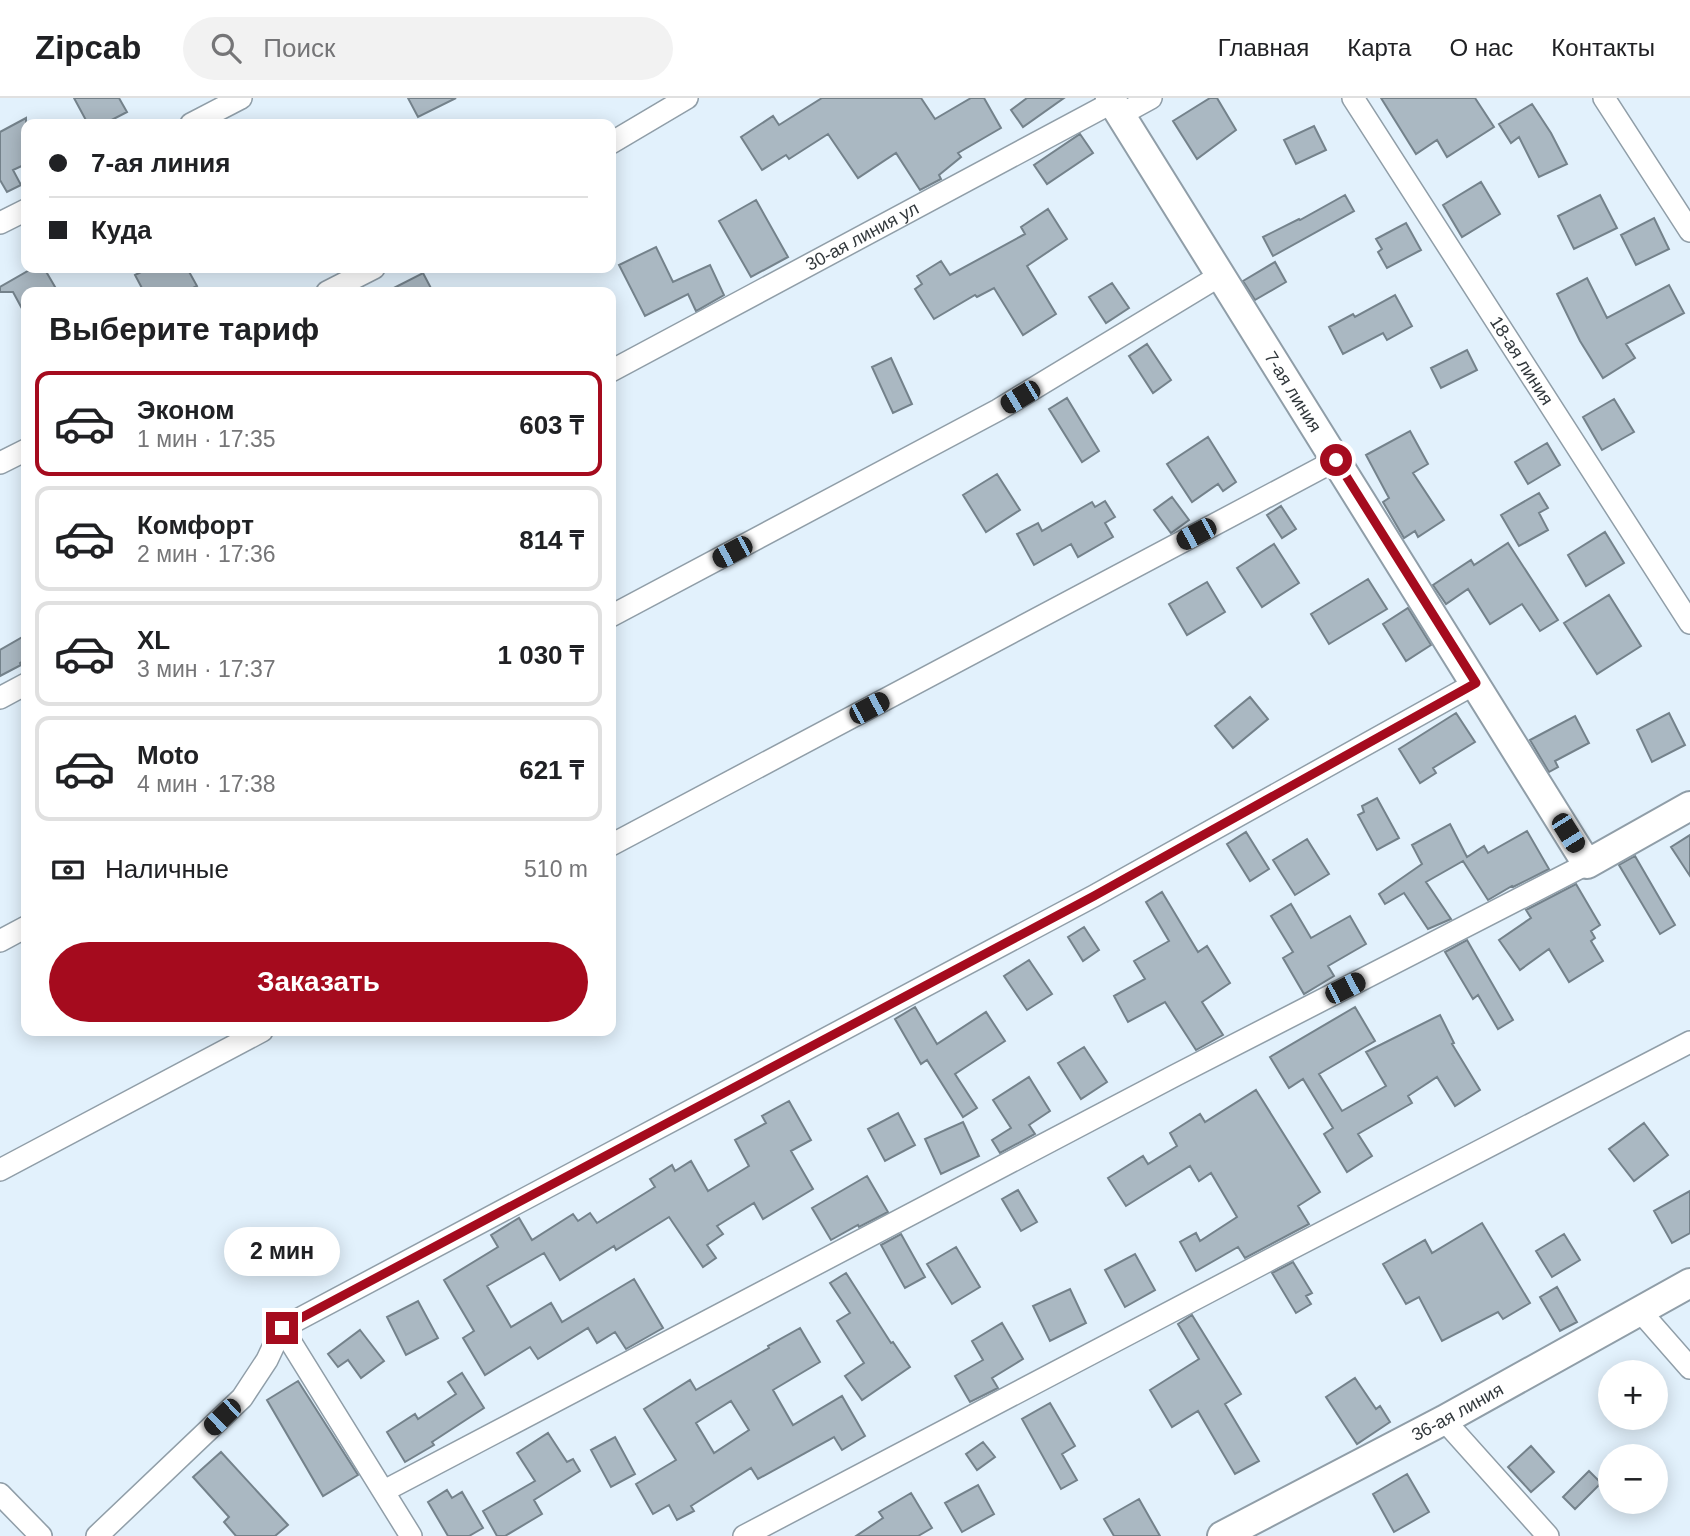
<!DOCTYPE html>
<html lang="ru">
<meta charset="utf-8">
<style>
:root{--surface:#fff;--page:#f2f2f2;--text:#202124;--muted:#757577;--line:#e0e0e0;--accent:#a50b1e}
body{margin:0;font-family:Arial,sans-serif;background:var(--page);color:var(--text);height:100vh;display:flex;flex-direction:column;font-size:26px;white-space:nowrap}
*{box-sizing:border-box;margin:0}
p{font-size:23px;color:var(--muted)}
.icon{flex:none;width:38px;height:38px;fill:none;stroke:currentColor;stroke-width:2;stroke-linecap:round;stroke-linejoin:round}
.map{position:relative;flex:1;overflow:hidden}
.sheet{position:absolute;left:21px;top:189px;width:595px;height:749px;display:flex;flex-direction:column;background:var(--surface);border-radius:14px;box-shadow:0 4px 18px #0003}
.sheet>*{flex:none}
.top-card{position:absolute;left:21px;top:21px;width:595px;height:154px;border-radius:14px;box-shadow:0 4px 18px #0003;display:grid;align-content:center;height:154px;padding:0 28px;background:var(--surface)}
.fabs{position:absolute;left:1598px;top:1262px;display:grid;gap:14px}
.fabs a{display:grid;place-items:center;width:70px;height:70px;border-radius:50%;background:var(--surface);box-shadow:0 4px 18px #0003;font-size:35px}
.end{position:absolute;width:32px;height:32px;margin:-16px;border:9px solid #a50b1e;background:#fff;box-shadow:0 0 0 4px #fff}
.from{border-radius:50%}
.bubble{position:absolute;height:49px;border-radius:24px;background:var(--surface);box-shadow:0 4px 18px #0003;font-size:23px;font-weight:700;line-height:49px;text-align:center}
.car{position:absolute;width:21px;height:42px;margin:-21px -10px;border-radius:9px;box-shadow:0 0 5px 2px #0007;background:linear-gradient(#222 24%,#8ab4d8 0 40%,#222 0 76%,#8ab4d8 0 86%,#222 0)}
.top-card b{display:flex;align-items:center;gap:24px;height:66px;font-size:26px}
.top-card b+b{border-top:2px solid var(--line)}
.top-card i{width:18px;height:18px;background:var(--text)}
ul{padding:0;list-style:none}
li{display:flex;align-items:center;gap:21px;height:105px;margin:0 14px 10px;padding:0 14px;border:4px solid var(--line);border-radius:14px}
li div{flex:1}
li b{display:block;font-size:26px}
li em{font-style:normal;font-weight:700}
li.current{border-color:var(--accent)}
li>.icon{width:63px;height:63px;stroke-width:1.5}
h2{padding:0 28px;font-size:32px;line-height:84px}
.pay{display:flex;align-items:center;gap:18px;height:77px;padding:0 28px;font-size:26px}
.pay p{margin-inline-start:auto}
.action{display:flex;gap:14px;margin-top:auto;padding:14px 28px}
.action a{flex:1;height:80px;border-radius:42px;background:var(--accent);color:#fff;font-size:28px;font-weight:700;line-height:80px;text-align:center}
header{display:flex;align-items:center;gap:42px;box-sizing:border-box;height:98px;padding:0 35px;background:var(--surface);border-bottom:2px solid var(--line)}
header strong{font-size:33px}
nav{display:flex;gap:38px;margin-inline-start:auto;font-size:24px}
.search{width:490px;height:63px;background:var(--page);display:flex;align-items:center;gap:18px;box-sizing:border-box;padding:0 24px;border-radius:38px;color:var(--muted);font-size:26px}
.map>svg:first-child{display:block}
.building{fill:#aab8c2;stroke:#74828b;stroke-width:2;fill-rule:evenodd}
.lines{fill:none;stroke-linecap:round;stroke-linejoin:round}
.minor-casing{stroke:#909ea8;stroke-width:24}
.tertiary-casing{stroke:#909ea8;stroke-width:32}
.minor{stroke:#fff;stroke-width:21}
.tertiary{stroke:#fff;stroke-width:28}
.route{stroke:#a50b1e;stroke-width:9}
.labels{text-anchor:middle;stroke-width:6;stroke-linejoin:round;paint-order:stroke}
.street-label{font-size:18px;fill:#32383c;stroke:#fafdff}
</style>
<header>
<strong>Zipcab</strong>
<div class="search"><svg class="icon" aria-label="search" viewBox="0 0 24 24"><circle cx="10" cy="10" r="6"/><path d="M15 15l6 6"/></svg>Поиск</div>
<nav><a>Главная</a><a>Карта</a><a>О нас</a><a>Контакты</a></nav>
</header>
<div class="map">
<svg width="1690" height="1438" viewBox="0 0 1690 1438">
<rect width="100%" height="100%" fill="#e2f1fc"/>
<path class="building" d="M 74,0 L 119,0 L 127,14 L 104,26 L 88,26 Z
M 408,0 L 456,0 L 418,19 Z
M 822,0 L 921,0 L 935,21 L 971,0 L 984,0 L 1001,30 L 958,55 L 961,59 L 939,77 L 941,81 L 920,92 L 896,55 L 858,80 L 828,36 L 789,61 L 786,57 L 762,72 L 741,39 L 773,18 L 779,27 Z
M 1027,0 L 1064,0 L 1023,29 L 1011,12 Z
M 1210,0 L 1217,0 L 1236,32 L 1197,61 L 1173,23 Z
M 1381,0 L 1475,0 L 1494,29 L 1447,59 L 1437,42 L 1416,56 Z
M 1532,6 L 1551,35 L 1567,66 L 1539,79 L 1519,39 L 1511,45 L 1499,26 Z
M 26,20 L 26,66 L 13,72 L 21,87 L 7,94 L 0,82 L 0,34 Z
M 1314,28 L 1326,52 L 1296,66 L 1284,42 Z
M 1080,36 L 1093,55 L 1047,86 L 1034,67 Z
M 1481,84 L 1500,116 L 1462,139 L 1443,107 Z
M 1345,97 L 1354,113 L 1273,158 L 1263,139 L 1299,121 L 1300,122 Z
M 1600,97 L 1617,130 L 1574,151 L 1558,118 Z
M 756,102 L 788,159 L 751,179 L 719,123 Z
M 1048,111 L 1067,141 L 1027,168 L 1056,216 L 1023,237 L 994,190 L 977,199 L 975,197 L 934,221 L 915,191 L 922,186 L 917,178 L 941,163 L 950,177 L 1025,136 L 1021,129 Z
M 1654,120 L 1669,151 L 1636,167 L 1621,137 Z
M 1406,125 L 1421,152 L 1387,170 L 1378,154 L 1382,151 L 1376,141 Z
M 656,149 L 673,184 L 710,167 L 724,197 L 696,213 L 688,196 L 645,218 L 619,167 Z
M 1275,164 L 1286,184 L 1255,202 L 1243,183 Z
M 33,170 L 44,170 L 58,194 L 26,194 L 26,218 L 13,194 L 0,194 L 0,189 Z
M 149,170 L 187,170 L 197,188 L 185,194 L 144,194 L 135,177 Z
M 423,175 L 433,194 L 386,194 Z
M 1587,180 L 1607,220 L 1669,187 L 1684,215 L 1626,246 L 1635,260 L 1603,280 L 1580,243 L 1557,196 Z
M 1112,185 L 1129,210 L 1106,225 L 1089,199 Z
M 1395,197 L 1412,228 L 1387,242 L 1383,235 L 1343,256 L 1329,229 L 1353,216 L 1355,219 Z
M 1147,246 L 1171,282 L 1153,295 L 1129,258 Z
M 1467,252 L 1477,272 L 1441,290 L 1431,270 Z
M 891,260 L 912,306 L 893,315 L 872,269 Z
M 1067,300 L 1099,353 L 1082,364 L 1049,311 Z
M 1614,301 L 1634,334 L 1602,352 L 1583,319 Z
M 1410,333 L 1428,366 L 1413,375 L 1444,422 L 1418,439 L 1415,433 L 1404,440 L 1383,404 L 1389,400 L 1366,357 Z
M 1208,339 L 1236,384 L 1223,393 L 1218,386 L 1192,404 L 1167,366 Z
M 1547,345 L 1560,367 L 1528,386 L 1515,364 Z
M 997,376 L 1020,412 L 986,434 L 963,397 Z
M 1539,395 L 1548,410 L 1539,415 L 1548,432 L 1519,448 L 1501,417 Z
M 1172,399 L 1189,422 L 1171,435 L 1154,412 Z
M 1105,403 L 1115,419 L 1105,425 L 1113,439 L 1078,459 L 1071,446 L 1034,467 L 1017,436 L 1038,425 L 1042,433 L 1092,404 L 1095,409 Z
M 1281,408 L 1296,431 L 1282,440 L 1267,417 Z
M 1605,434 L 1624,465 L 1586,488 L 1568,457 Z
M 1508,445 L 1558,522 L 1540,533 L 1522,506 L 1490,526 L 1468,491 L 1446,506 L 1433,487 L 1471,462 L 1474,467 Z
M 1274,446 L 1299,485 L 1262,509 L 1237,470 Z
M 1368,481 L 1387,511 L 1329,546 L 1311,516 Z
M 1207,484 L 1225,514 L 1187,537 L 1169,506 Z
M 1609,497 L 1641,548 L 1597,576 L 1564,525 Z
M 1408,510 L 1431,547 L 1406,563 L 1383,526 Z
M 26,537 L 26,561 L 20,565 L 21,567 L 0,578 L 0,552 Z
M 1250,599 L 1268,621 L 1233,650 L 1215,628 Z
M 1456,615 L 1475,644 L 1433,670 L 1436,675 L 1420,685 L 1399,651 Z
M 1669,615 L 1685,647 L 1652,664 L 1637,632 Z
M 1575,618 L 1589,645 L 1555,663 L 1558,669 L 1549,674 L 1530,642 Z
M 1377,700 L 1399,740 L 1377,752 L 1358,717 L 1364,714 L 1362,708 Z
M 1450,726 L 1467,759 L 1484,748 L 1488,755 L 1527,733 L 1549,771 L 1513,789 L 1512,788 L 1488,802 L 1463,763 L 1426,784 L 1451,821 L 1428,831 L 1404,795 L 1385,806 L 1379,796 L 1422,766 L 1412,747 Z
M 1246,734 L 1269,771 L 1250,783 L 1227,746 Z
M 1690,737 L 1690,778 L 1671,749 Z
M 1307,741 L 1329,776 L 1295,797 L 1273,762 Z
M 1635,758 L 1675,827 L 1660,836 L 1619,767 Z
M 1576,786 L 1600,827 L 1591,833 L 1595,840 L 1591,843 L 1603,863 L 1569,884 L 1549,851 L 1520,872 L 1499,842 L 1531,820 L 1526,812 Z
M 1162,794 L 1198,854 L 1207,848 L 1230,885 L 1202,904 L 1223,937 L 1196,952 L 1165,904 L 1128,924 L 1114,898 L 1145,881 L 1134,863 L 1169,843 L 1146,804 Z
M 1291,806 L 1311,840 L 1350,818 L 1366,846 L 1328,868 L 1334,878 L 1304,896 L 1283,860 L 1293,854 L 1271,818 Z
M 1084,829 L 1099,852 L 1083,863 L 1068,839 Z
M 1467,842 L 1513,922 L 1498,931 L 1478,897 L 1473,901 L 1445,854 Z
M 1029,862 L 1052,896 L 1027,912 L 1004,878 Z
M 915,909 L 937,946 L 986,914 L 1005,943 L 955,976 L 977,1010 L 963,1019 L 927,962 L 921,966 L 895,921 Z
M 1355,909 L 1375,943 L 1319,976 L 1342,1013 L 1386,988 L 1366,954 L 1440,917 L 1454,945 L 1452,946 L 1480,992 L 1455,1008 L 1437,979 L 1408,998 L 1412,1005 L 1358,1036 L 1372,1058 L 1347,1074 L 1324,1036 L 1333,1030 L 1303,981 L 1289,990 L 1270,959 Z
M 1084,949 L 1107,984 L 1081,1001 L 1058,965 Z
M 1029,979 L 1050,1013 L 1029,1027 L 1035,1036 L 1000,1055 L 992,1042 L 1011,1030 L 993,1002 Z
M 1256,992 L 1320,1094 L 1298,1108 L 1309,1126 L 1245,1160 L 1238,1149 L 1196,1173 L 1180,1144 L 1196,1135 L 1200,1143 L 1237,1119 L 1211,1075 L 1199,1083 L 1190,1068 L 1126,1108 L 1108,1080 L 1143,1058 L 1148,1066 L 1177,1048 L 1170,1035 L 1200,1016 L 1205,1024 Z
M 789,1003 L 811,1042 L 791,1053 L 813,1091 L 763,1121 L 754,1105 L 717,1128 L 723,1136 L 707,1147 L 716,1160 L 703,1169 L 669,1119 L 616,1152 L 614,1148 L 560,1182 L 544,1155 L 487,1188 L 511,1229 L 551,1205 L 562,1224 L 634,1181 L 663,1230 L 626,1251 L 615,1234 L 597,1245 L 588,1230 L 538,1261 L 530,1249 L 485,1277 L 463,1240 L 474,1233 L 444,1182 L 498,1149 L 491,1137 L 519,1120 L 532,1142 L 573,1116 L 578,1123 L 590,1115 L 597,1125 L 655,1089 L 650,1081 L 672,1067 L 675,1073 L 691,1063 L 708,1093 L 749,1068 L 735,1042 L 766,1025 L 762,1018 Z
M 898,1015 L 915,1047 L 885,1063 L 868,1031 Z
M 963,1024 L 979,1058 L 941,1076 L 925,1041 Z
M 1644,1025 L 1668,1057 L 1634,1083 L 1609,1051 Z
M 867,1078 L 888,1114 L 859,1129 L 858,1127 L 831,1142 L 812,1110 Z
M 1018,1092 L 1037,1124 L 1021,1133 L 1002,1101 Z
M 1690,1093 L 1690,1135 L 1672,1145 L 1654,1113 Z
M 1482,1125 L 1530,1205 L 1503,1221 L 1498,1214 L 1442,1243 L 1419,1199 L 1406,1206 L 1383,1166 L 1425,1142 L 1432,1155 Z
M 901,1136 L 925,1179 L 905,1190 L 881,1147 Z
M 1564,1136 L 1580,1162 L 1552,1179 L 1536,1153 Z
M 956,1149 L 980,1189 L 952,1206 L 927,1166 Z
M 1135,1156 L 1155,1192 L 1125,1209 L 1105,1172 Z
M 1293,1164 L 1312,1195 L 1306,1198 L 1311,1206 L 1296,1215 L 1272,1175 Z
M 846,1175 L 891,1245 L 893,1244 L 910,1269 L 862,1302 L 845,1278 L 864,1265 L 837,1223 L 850,1215 L 830,1185 Z
M 1557,1189 L 1577,1224 L 1560,1233 L 1540,1199 Z
M 1070,1191 L 1086,1225 L 1050,1243 L 1033,1208 Z
M 418,1203 L 438,1240 L 406,1257 L 387,1219 Z
M 1192,1217 L 1241,1296 L 1225,1306 L 1259,1363 L 1235,1376 L 1198,1313 L 1172,1329 L 1150,1292 L 1199,1261 L 1178,1226 Z
M 1002,1225 L 1023,1261 L 992,1280 L 998,1290 L 970,1304 L 955,1278 L 983,1262 L 972,1243 Z
M 800,1230 L 820,1264 L 773,1292 L 793,1327 L 842,1298 L 865,1338 L 842,1352 L 834,1339 L 758,1381 L 751,1370 L 691,1408 L 694,1413 L 677,1422 L 669,1407 L 653,1416 L 636,1386 L 676,1362 L 644,1311 L 690,1282 L 696,1292 L 769,1250 L 768,1248 ZM 731,1303 L 749,1332 L 714,1355 L 696,1325 Z
M 360,1232 L 384,1263 L 361,1280 L 348,1262 L 338,1269 L 328,1256 Z
M 462,1275 L 484,1310 L 432,1344 L 434,1347 L 405,1364 L 387,1334 L 415,1316 L 418,1321 L 456,1296 L 448,1284 Z
M 1355,1280 L 1376,1311 L 1380,1308 L 1390,1324 L 1357,1346 L 1326,1299 Z
M 298,1283 L 358,1377 L 323,1398 L 267,1302 Z
M 1050,1305 L 1075,1348 L 1062,1356 L 1077,1382 L 1061,1391 L 1022,1321 Z
M 548,1335 L 567,1364 L 573,1361 L 580,1373 L 534,1402 L 542,1416 L 505,1438 L 497,1438 L 483,1413 L 535,1383 L 517,1355 Z
M 615,1339 L 635,1376 L 611,1389 L 591,1352 Z
M 983,1344 L 995,1359 L 977,1372 L 966,1356 Z
M 1531,1348 L 1554,1374 L 1531,1394 L 1508,1369 Z
M 221,1354 L 288,1427 L 275,1438 L 236,1438 L 224,1424 L 229,1419 L 193,1379 Z
M 1589,1373 L 1601,1385 L 1575,1411 L 1563,1399 Z
M 1407,1376 L 1429,1414 L 1394,1434 L 1373,1396 Z
M 978,1387 L 994,1416 L 962,1434 L 945,1405 Z
M 447,1392 L 452,1400 L 462,1394 L 483,1430 L 469,1438 L 448,1438 L 428,1404 Z
M 911,1395 L 932,1430 L 918,1438 L 856,1438 L 883,1420 L 879,1414 Z
M 1139,1401 L 1160,1438 L 1114,1438 L 1104,1421 Z"/>
<g class="lines">
<defs>
<g id="minor">
<path id="s1" d="M 1353,0 L 1690,525"/>
<path d="M 1604,0 L 1690,133"/>
<path d="M 1120,17 L 1151,0"/>
<path d="M 191,26 L 241,0"/>
<path d="M 611,45 L 687,0"/>
<path d="M 0,125 L 26,112"/>
<path d="M 327,194 L 374,170"/>
<path id="s2" d="M 611,273 L 1113,4"/>
<path d="M 0,365 L 26,352"/>
<path d="M 611,518 L 998,312 L 1221,177"/>
<path d="M 0,600 L 26,586"/>
<path d="M 611,747 L 1336,362"/>
<path d="M 0,843 L 26,829"/>
<path d="M 0,1072 L 262,933"/>
<path d="M 1640,1213 L 1690,1270"/>
<path d="M 1444,1322 L 1548,1438"/>
<path d="M 384,1393 L 1176,977 L 1587,766"/>
<path d="M 0,1396 L 41,1438"/>
<path d="M 97,1438 L 242,1300 L 267,1262 L 282,1230"/>
<path d="M 411,1438 L 282,1230 L 1094,798 L 1476,585"/>
<path d="M 744,1438 L 1273,1160 L 1690,944"/>
</g>
<g id="tertiary">
<path id="s3" d="M 1110,0 L 1587,766 L 1690,708"/>
<path id="s4" d="M 1222,1438 L 1444,1322 L 1690,1185"/>
</g>
</defs>
<use href="#minor" class="minor-casing"/>
<use href="#tertiary" class="tertiary-casing"/>
<use href="#minor" class="minor"/>
<use href="#tertiary" class="tertiary"/>
</g>
<g class="lines">
<path class="route" d="M 282,1230 L 1094,798 L 1476,585 L 1336,362"/>
</g>
<g class="labels">
<g class="street-label">
<text dy="6" stroke="none"><textPath href="#s2" startOffset="285">30-ая линия ул</textPath></text>
<text dy="6" stroke="none"><textPath href="#s1" startOffset="312">18-ая линия</textPath></text>
<text dy="6" stroke="none"><textPath href="#s3" startOffset="346">7-ая линия</textPath></text>
<text dy="6" stroke="none"><textPath href="#s4" startOffset="266">36-ая линия</textPath></text>
</g>
</g>
</svg>
<div class="fabs">
<a>+</a>
<a>−</a>
</div>
<i class="end from" style="left:1336px;top:362px"></i>
<i class="end" style="left:282px;top:1230px"></i>
<div class="bubble" style="left:224px;top:1129px;width:116px">2 мин</div>
<i class="car" style="left:1020px;top:299px;rotate:239deg"></i>
<i class="car" style="left:1196px;top:436px;rotate:242deg"></i>
<i class="car" style="left:732px;top:454px;rotate:242deg"></i>
<i class="car" style="left:869px;top:610px;rotate:62deg"></i>
<i class="car" style="left:1568px;top:735px;rotate:148deg"></i>
<i class="car" style="left:1345px;top:890px;rotate:63deg"></i>
<i class="car" style="left:222px;top:1319px;rotate:226deg"></i>
<div class="top-card">
<b><i class="from"></i>7-ая линия</b>
<b><i></i>Куда</b>
</div>
<section class="sheet">
<h2>Выберите тариф</h2>
<ul>
<li class="current"><svg class="icon" aria-label="car" viewBox="0 0 24 24"><path d="M5 17H2v-5l4-1 3-4h7l3 4 3 1v5h-3M9 17h6M6 11h13"/><circle cx="7" cy="17" r="2"/><circle cx="17" cy="17" r="2"/></svg><div><b>Эконом</b><p>1 мин · 17:35</p></div><em>603 ₸</em></li>
<li><svg class="icon" aria-label="car" viewBox="0 0 24 24"><path d="M5 17H2v-5l4-1 3-4h7l3 4 3 1v5h-3M9 17h6M6 11h13"/><circle cx="7" cy="17" r="2"/><circle cx="17" cy="17" r="2"/></svg><div><b>Комфорт</b><p>2 мин · 17:36</p></div><em>814 ₸</em></li>
<li><svg class="icon" aria-label="car" viewBox="0 0 24 24"><path d="M5 17H2v-5l4-1 3-4h7l3 4 3 1v5h-3M9 17h6M6 11h13"/><circle cx="7" cy="17" r="2"/><circle cx="17" cy="17" r="2"/></svg><div><b>XL</b><p>3 мин · 17:37</p></div><em>1 030 ₸</em></li>
<li><svg class="icon" aria-label="car" viewBox="0 0 24 24"><path d="M5 17H2v-5l4-1 3-4h7l3 4 3 1v5h-3M9 17h6M6 11h13"/><circle cx="7" cy="17" r="2"/><circle cx="17" cy="17" r="2"/></svg><div><b>Moto</b><p>4 мин · 17:38</p></div><em>621 ₸</em></li>
</ul>
<div class="pay"><svg class="icon" aria-label="cash" viewBox="0 0 24 24"><path d="M3 7h18v10H3z"/><circle cx="12" cy="12" r="2"/></svg>Наличные<p>510 m</p></div>
<div class="action"><a>Заказать</a></div>
</section>
</div>
